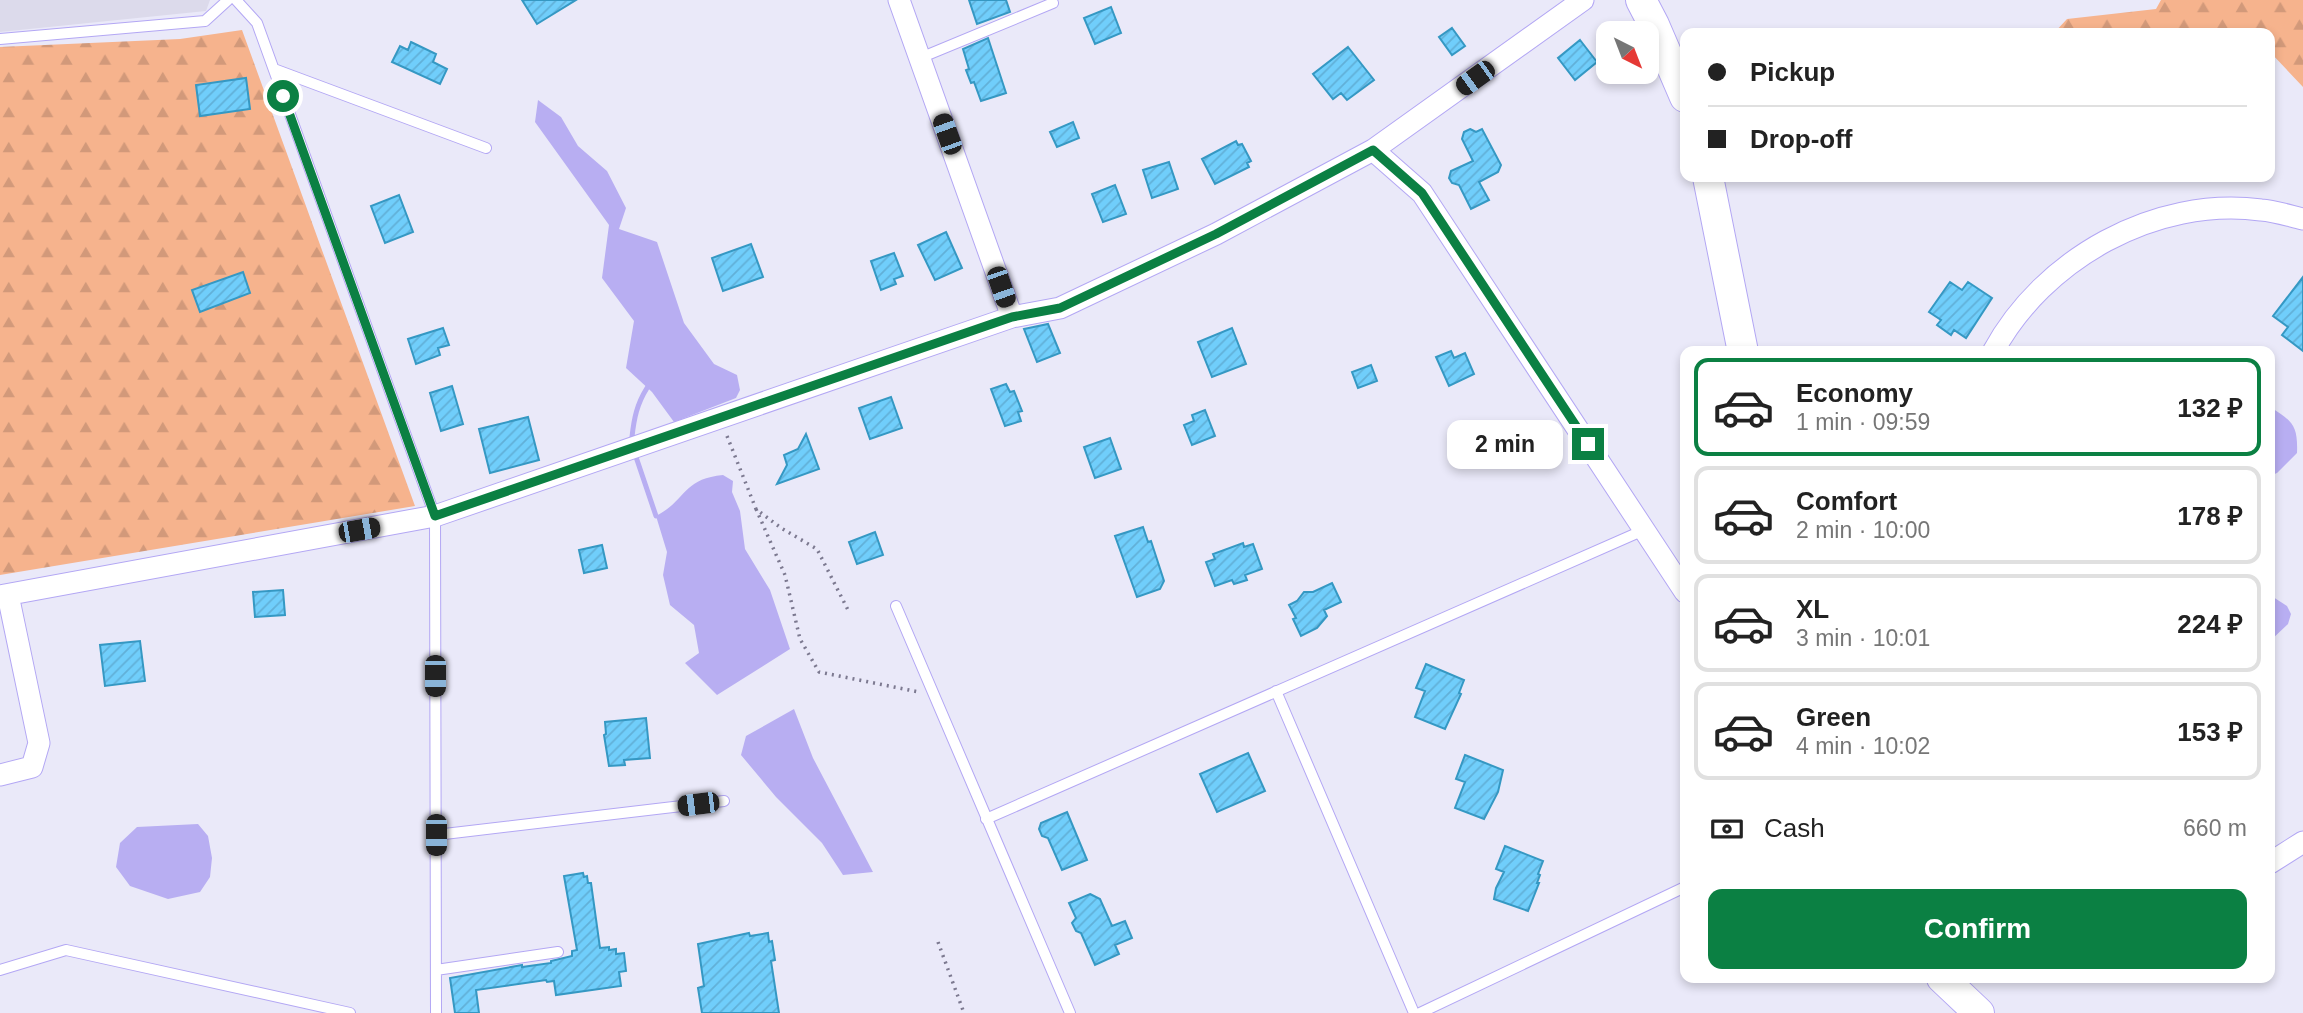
<!DOCTYPE html>
<meta charset="utf-8">
<style>
:root{--surface:#fff;--page:#f6f6f6;--text:#222;--muted:#767676;--line:#e0e0e0;--accent:#0b8043}
body{margin:0;font-family:Arial,sans-serif;background:var(--page);color:var(--text);height:100vh;display:flex;flex-direction:column;font-size:26px;white-space:nowrap}
*{box-sizing:border-box;margin:0}
p{font-size:23px;color:var(--muted)}
.icon{flex:none;width:38px;height:38px;fill:none;stroke:currentColor;stroke-width:2;stroke-linecap:round;stroke-linejoin:round}
.map{position:relative;flex:1;overflow:hidden}
.drawer{position:absolute;left:1680px;top:346px;width:595px;height:637px;display:flex;flex-direction:column;background:var(--surface);border-radius:14px;box-shadow:0 4px 10px #0003}
.drawer>*{flex:none}
.guide{position:absolute;left:1680px;top:28px;width:595px;height:154px;border-radius:14px;box-shadow:0 4px 10px #0003;display:grid;align-content:center;height:154px;padding:0 28px;background:var(--surface)}
.needle{width:46px;rotate:138deg}
.buttons{position:absolute;left:1596px;top:21px;display:grid;gap:14px}
.buttons a{display:grid;place-items:center;width:63px;height:63px;border-radius:14px;background:var(--surface);box-shadow:0 4px 10px #0003;font-size:35px}
.end{position:absolute;width:32px;height:32px;margin:-16px;border:9px solid #0b8043;background:#fff;box-shadow:0 0 0 4px #fff}
.from{border-radius:50%}
.bubble{position:absolute;height:49px;border-radius:14px;background:var(--surface);box-shadow:0 4px 10px #0003;font-size:23px;font-weight:800;line-height:49px;text-align:center}
.car{position:absolute;width:21px;height:42px;margin:-21px -10px;border-radius:9px;box-shadow:0 0 5px 2px #0007;background:linear-gradient(#222 24%,#8ab4d8 0 40%,#222 0 76%,#8ab4d8 0 86%,#222 0)}
.guide b{display:flex;align-items:center;gap:24px;height:66px;font-size:26px}
.guide b+b{border-top:2px solid var(--line)}
.guide i{width:18px;height:18px;background:var(--text)}
ul{padding:12px 0 0;list-style:none}
li{display:flex;align-items:center;gap:21px;height:98px;margin:0 14px 10px;padding:0 14px;border:4px solid var(--line);border-radius:14px}
li div{flex:1}
li b{display:block;font-size:26px}
li em{font-style:normal;font-weight:800}
li.active{border-color:var(--accent)}
li>.icon{width:63px;height:63px;stroke-width:1.5}
.pay{display:flex;align-items:center;gap:18px;height:77px;padding:0 28px;font-size:26px}
.pay p{margin-inline-start:auto}
.cta{display:flex;gap:14px;margin-top:auto;padding:14px 28px}
.cta a{flex:1;height:80px;border-radius:14px;background:var(--accent);color:#fff;font-size:28px;font-weight:800;line-height:80px;text-align:center}
.map>svg:first-child{display:block}
.built{fill:#dcdaeb}
.forest{fill:url(#forest-firs)}
.water{fill:#b8aef2}
.lines{fill:none;stroke-linecap:round;stroke-linejoin:round}
.stream{stroke:#b8aef2;stroke-width:5}
.building{fill:url(#building-hatch);stroke:#3598c3;stroke-width:2}
.lane-casing{stroke:#b3a7f4;stroke-width:12}
.street-casing{stroke:#b3a7f4;stroke-width:23}
.secondary-casing{stroke:#b3a7f4;stroke-width:32}
.path{stroke:#7c7990;stroke-width:3.5;stroke-dasharray:2 5;stroke-linecap:butt}
.lane{stroke:#fff;stroke-width:10}
.street{stroke:#fff;stroke-width:21}
.secondary{stroke:#fff;stroke-width:30}
.route{stroke:#0b8043;stroke-width:9}
</style>
<div class="map">
<svg width="2303" height="1013" viewBox="0 0 2303 1013">
<defs>
<pattern id="forest-firs" width="22" height="20" patternUnits="userSpaceOnUse" patternTransform="scale(1.75)"><rect width="22" height="20" fill="#f6b38d"/><path d="M5 1l3.5 6h-7zM16 11l3.5 6h-7z" fill="#d2997a"/></pattern>
<pattern id="building-hatch" width="6" height="6" patternUnits="userSpaceOnUse" patternTransform="scale(1.75)"><rect width="6" height="6" fill="#70cefb"/><path d="M-1 1l2-2M0 6l6-6M5 7l2-2" fill="none" stroke="#61b0d8"/></pattern>
</defs>
<rect width="100%" height="100%" fill="#eae9f9"/>
<path class="built" d="M 0,0 L 210,0 L 206,11 L 0,32 Z"/>
<path class="forest" d="M 2161,0 L 2303,0 L 2303,87 L 2270,52 L 2270,33 L 2054,33 L 2067,19 L 2156,9 Z
M 242,30 L 415,506 L 0,575 L 0,47 L 180,39 Z"/>
<path class="water" d="M 538,100 L 561,117 L 578,146 L 607,171 L 626,208 L 619,229 L 657,242 L 684,323 L 714,364 L 737,375 L 740,390 L 736,398 L 674,422 L 652,392 L 626,368 L 634,321 L 602,278 L 609,225 L 535,122 Z
M 2270,407 C 2293,421 2298,426 2297,453 L 2277,473 L 2270,476 Z
M 723,475 L 733,481 L 732,492 L 740,511 L 745,549 L 770,590 L 790,649 L 717,695 L 685,663 L 699,653 L 694,625 L 670,605 L 663,575 L 667,552 L 656,516 C 687,500 682,479 723,475 Z
M 2270,595 L 2287,606 L 2291,614 L 2288,624 L 2270,641 Z
M 794,709 L 813,758 L 873,872 L 843,875 L 822,843 L 776,797 L 741,755 L 746,736 Z
M 198,824 L 208,836 L 212,858 L 210,877 L 200,892 L 168,899 L 130,886 L 116,867 L 120,843 L 137,827 Z"/>
<g class="lines">
<path class="stream" d="M 632,437 C 634,418 637,404 647,388
M 635,454 L 656,516"/>
</g>
<path class="building" d="M 522,0 L 576,0 L 537,24 Z
M 969,0 L 1006,0 L 1010,12 L 977,24 Z
M 1111,7 L 1121,33 L 1095,44 L 1084,18 Z
M 1452,28 L 1465,46 L 1452,55 L 1439,37 Z
M 988,38 L 1006,93 L 981,101 L 974,82 L 971,83 L 966,70 L 969,69 L 963,49 Z
M 1580,40 L 1597,62 L 1575,80 L 1558,58 Z
M 411,42 L 436,54 L 433,62 L 447,69 L 440,84 L 392,62 L 400,46 L 408,50 Z
M 1348,47 L 1374,80 L 1347,100 L 1341,93 L 1333,99 L 1313,74 Z
M 246,78 L 250,109 L 200,116 L 196,85 Z
M 1073,122 L 1079,138 L 1057,147 L 1050,132 Z
M 1470,129 L 1476,132 L 1482,129 L 1501,165 L 1498,172 L 1479,182 L 1489,200 L 1471,209 L 1459,185 L 1452,183 L 1449,178 L 1451,171 L 1473,161 L 1462,139 L 1464,132 Z
M 1236,141 L 1238,145 L 1242,144 L 1251,161 L 1247,163 L 1249,167 L 1215,184 L 1202,159 Z
M 1169,162 L 1178,189 L 1152,198 L 1143,170 Z
M 1115,185 L 1126,214 L 1103,222 L 1092,194 Z
M 399,195 L 413,232 L 385,243 L 371,206 Z
M 946,232 L 962,268 L 935,280 L 918,245 Z
M 751,244 L 763,277 L 723,291 L 712,258 Z
M 894,253 L 903,276 L 894,279 L 896,284 L 881,290 L 871,261 Z
M 243,272 L 250,293 L 200,312 L 192,290 Z
M 2303,277 L 2303,351 L 2282,335 L 2288,327 L 2273,316 Z
M 1950,282 L 1962,290 L 1968,282 L 1992,298 L 1966,338 L 1954,330 L 1951,335 L 1937,325 L 1941,320 L 1929,312 Z
M 1048,324 L 1060,353 L 1037,362 L 1024,329 Z
M 443,328 L 449,345 L 438,348 L 440,355 L 416,364 L 408,339 Z
M 1232,328 L 1246,364 L 1212,377 L 1198,342 Z
M 1451,351 L 1454,358 L 1465,353 L 1474,374 L 1449,386 L 1436,357 Z
M 1371,365 L 1377,381 L 1358,388 L 1352,372 Z
M 1006,384 L 1010,392 L 1014,391 L 1022,411 L 1018,412 L 1021,421 L 1005,426 L 991,389 Z
M 452,386 L 463,424 L 441,431 L 430,393 Z
M 891,397 L 902,428 L 870,439 L 859,408 Z
M 1205,410 L 1215,436 L 1192,445 L 1184,425 L 1194,421 L 1192,415 Z
M 528,417 L 539,460 L 490,473 L 479,429 Z
M 1498,427 L 1507,449 L 1481,460 L 1472,438 Z
M 806,434 L 819,469 L 777,484 L 787,465 L 784,455 L 798,449 Z
M 1110,438 L 1121,469 L 1095,478 L 1084,447 Z
M 1143,527 L 1148,542 L 1151,541 L 1164,581 L 1160,589 L 1137,597 L 1115,536 Z
M 875,532 L 883,555 L 857,564 L 849,542 Z
M 1243,543 L 1244,547 L 1253,544 L 1262,569 L 1245,575 L 1247,580 L 1234,584 L 1232,580 L 1215,586 L 1206,562 L 1215,559 L 1213,554 Z
M 602,545 L 607,568 L 584,573 L 579,550 Z
M 1332,583 L 1341,602 L 1324,610 L 1327,616 L 1317,628 L 1301,636 L 1293,619 L 1296,618 L 1289,605 L 1297,601 L 1304,592 L 1313,592 Z
M 283,590 L 285,615 L 255,617 L 253,592 Z
M 140,641 L 145,681 L 105,686 L 100,645 Z
M 1426,664 L 1464,680 L 1459,693 L 1461,694 L 1445,729 L 1415,717 L 1425,691 L 1416,688 Z
M 646,718 L 650,758 L 624,760 L 625,765 L 609,766 L 604,735 L 606,734 L 605,722 Z
M 1248,753 L 1265,791 L 1217,812 L 1200,774 Z
M 1465,755 L 1503,770 L 1498,792 L 1484,819 L 1455,808 L 1465,782 L 1456,779 Z
M 1067,812 L 1087,860 L 1062,870 L 1048,838 L 1042,836 L 1039,829 L 1041,823 Z
M 1505,846 L 1543,861 L 1538,874 L 1540,875 L 1537,883 L 1539,883 L 1528,911 L 1494,899 L 1496,888 L 1504,872 L 1496,869 Z
M 583,873 L 584,877 L 587,876 L 588,883 L 591,883 L 600,948 L 609,947 L 609,950 L 616,949 L 616,954 L 624,953 L 626,971 L 619,972 L 621,986 L 556,995 L 554,981 L 547,982 L 546,980 L 476,990 L 479,1013 L 455,1013 L 450,978 L 522,965 L 522,967 L 551,963 L 551,961 L 572,956 L 572,951 L 577,950 L 564,876 Z
M 1090,894 L 1100,899 L 1112,926 L 1125,921 L 1132,938 L 1115,945 L 1119,954 L 1095,965 L 1081,933 L 1076,931 L 1072,923 L 1076,918 L 1069,903 Z
M 749,933 L 750,936 L 768,933 L 769,942 L 772,941 L 775,960 L 771,961 L 779,1013 L 702,1013 L 698,988 L 704,986 L 698,944 Z"/>
<g class="lines">
<defs>
<path id="lane" d="M 236,0 L 257,23 L 435,516 L 436,1013
M 0,39 L 205,21 L 228,0
M 920,58 L 1053,3
M 274,69 L 486,148
M 896,606 L 1070,1013
M 1276,691 L 1414,1013
M 986,819 L 1644,530
M 436,835 L 724,801
M 0,970 L 66,950 L 350,1013
M 436,970 L 558,952
M 1420,1013 L 1685,887"/>
<path id="street" d="M 899,0 L 1012,317 L 1060,308 L 1216,234 L 1373,150 L 1583,0
M 1373,150 L 1422,193 L 1685,592
M 1993,352 C 2043,259 2155,196 2261,210 C 2275,211 2290,216 2303,219
M 0,596 L 435,516 L 1012,317
M 0,775 L 32,767 L 39,743 L 8,595
M 2270,863 L 2303,842"/>
<path id="secondary" d="M 1641,0 L 1654,25 L 1685,97
M 1708,177 L 1743,352
M 1942,978 L 1979,1013"/>
</defs>
<use href="#lane" class="lane-casing"/>
<use href="#street" class="street-casing"/>
<use href="#secondary" class="secondary-casing"/>
<path class="path" d="M 727,436 L 756,509 L 781,528 L 817,549 L 848,610
M 756,509 L 785,575 L 800,639 L 819,672 L 919,692
M 938,942 L 964,1013"/>
<use href="#lane" class="lane"/>
<use href="#street" class="street"/>
<use href="#secondary" class="secondary"/>
</g>
<g class="lines">
<path class="route" d="M 283,96 L 435,516 L 1012,317 L 1060,308 L 1216,234 L 1373,150 L 1422,193 L 1588,444"/>
</g>
</svg>
<div class="buttons">
<a><svg class="needle" viewBox="-14 -14 28 28"><path d="M0-13l5 13h-10z" fill="#e53935"/><path d="M0 13l5-13h-10z" fill="#767676"/></svg></a>
</div>
<i class="end from" style="left:283px;top:96px"></i>
<i class="end" style="left:1588px;top:444px"></i>
<div class="bubble" style="left:1447px;top:420px;width:116px">2 min</div>
<i class="car" style="left:1475px;top:78px;rotate:234deg"></i>
<i class="car" style="left:947px;top:134px;rotate:340deg"></i>
<i class="car" style="left:1001px;top:287px;rotate:161deg"></i>
<i class="car" style="left:359px;top:530px;rotate:80deg"></i>
<i class="car" style="left:435px;top:676px;rotate:180deg"></i>
<i class="car" style="left:698px;top:804px;rotate:263deg"></i>
<i class="car" style="left:436px;top:835px;rotate:180deg"></i>
<div class="guide">
<b><i class="from"></i>Pickup</b>
<b><i></i>Drop-off</b>
</div>
<section class="drawer">
<ul>
<li class="active"><svg class="icon" aria-label="car" viewBox="0 0 24 24"><path d="M5 17H2v-5l4-1 3-4h7l3 4 3 1v5h-3M9 17h6M6 11h13"/><circle cx="7" cy="17" r="2"/><circle cx="17" cy="17" r="2"/></svg><div><b>Economy</b><p>1 min · 09:59</p></div><em>132 ₽</em></li>
<li><svg class="icon" aria-label="car" viewBox="0 0 24 24"><path d="M5 17H2v-5l4-1 3-4h7l3 4 3 1v5h-3M9 17h6M6 11h13"/><circle cx="7" cy="17" r="2"/><circle cx="17" cy="17" r="2"/></svg><div><b>Comfort</b><p>2 min · 10:00</p></div><em>178 ₽</em></li>
<li><svg class="icon" aria-label="car" viewBox="0 0 24 24"><path d="M5 17H2v-5l4-1 3-4h7l3 4 3 1v5h-3M9 17h6M6 11h13"/><circle cx="7" cy="17" r="2"/><circle cx="17" cy="17" r="2"/></svg><div><b>XL</b><p>3 min · 10:01</p></div><em>224 ₽</em></li>
<li><svg class="icon" aria-label="car" viewBox="0 0 24 24"><path d="M5 17H2v-5l4-1 3-4h7l3 4 3 1v5h-3M9 17h6M6 11h13"/><circle cx="7" cy="17" r="2"/><circle cx="17" cy="17" r="2"/></svg><div><b>Green</b><p>4 min · 10:02</p></div><em>153 ₽</em></li>
</ul>
<div class="pay"><svg class="icon" aria-label="cash" viewBox="0 0 24 24"><path d="M3 7h18v10H3z"/><circle cx="12" cy="12" r="2"/></svg>Cash<p>660 m</p></div>
<div class="cta"><a>Confirm</a></div>
</section>
</div>
